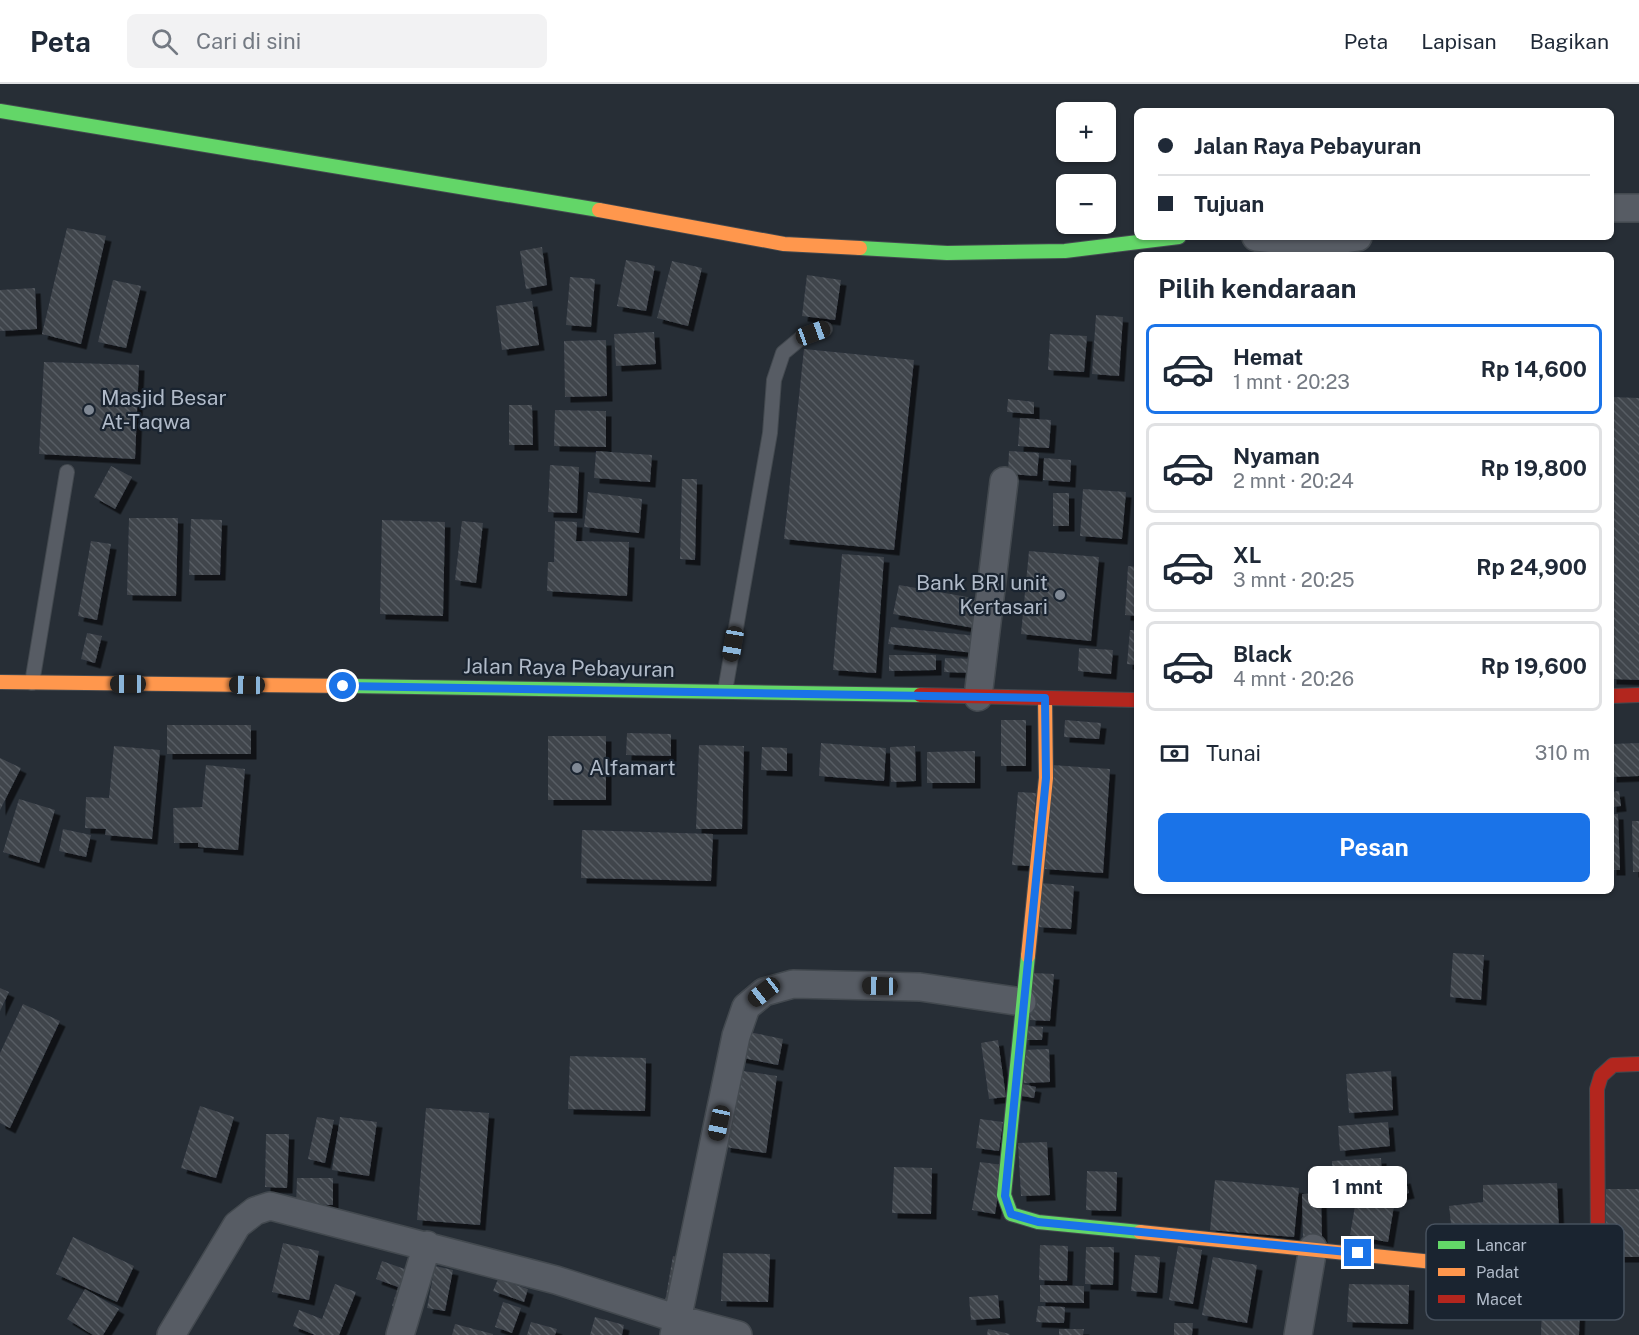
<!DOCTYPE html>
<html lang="id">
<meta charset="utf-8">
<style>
:root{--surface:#fff;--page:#f2f2f3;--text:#1f2937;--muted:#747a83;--line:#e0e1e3;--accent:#1a73e8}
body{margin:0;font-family:"Public Sans",sans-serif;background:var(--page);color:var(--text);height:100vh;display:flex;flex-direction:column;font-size:22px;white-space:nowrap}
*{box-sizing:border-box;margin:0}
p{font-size:20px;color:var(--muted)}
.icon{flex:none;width:33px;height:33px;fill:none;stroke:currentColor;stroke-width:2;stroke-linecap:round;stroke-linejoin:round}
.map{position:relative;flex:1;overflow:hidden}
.sheet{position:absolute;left:1134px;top:168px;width:480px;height:642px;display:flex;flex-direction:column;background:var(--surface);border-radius:9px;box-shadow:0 2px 4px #0004}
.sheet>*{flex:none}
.top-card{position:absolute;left:1134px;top:24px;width:480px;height:132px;border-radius:9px;box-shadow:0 2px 4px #0004;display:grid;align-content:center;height:132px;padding:0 24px;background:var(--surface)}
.tools{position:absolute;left:1056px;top:18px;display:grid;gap:12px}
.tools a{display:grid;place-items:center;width:60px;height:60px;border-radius:9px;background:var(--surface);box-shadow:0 2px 4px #0004;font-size:30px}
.end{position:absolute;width:27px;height:27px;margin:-14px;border:8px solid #1a73e8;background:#fff;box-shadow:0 0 0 3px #fff}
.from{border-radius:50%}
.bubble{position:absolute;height:42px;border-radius:9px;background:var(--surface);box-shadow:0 2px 4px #0004;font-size:20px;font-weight:700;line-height:42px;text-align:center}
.car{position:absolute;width:18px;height:36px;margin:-18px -9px;border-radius:8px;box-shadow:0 0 4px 2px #0007;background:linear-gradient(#222 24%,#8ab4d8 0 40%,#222 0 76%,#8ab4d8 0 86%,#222 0)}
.top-card b{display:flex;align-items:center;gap:21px;height:57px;font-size:22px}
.top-card b+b{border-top:2px solid var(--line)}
.top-card i{width:15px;height:15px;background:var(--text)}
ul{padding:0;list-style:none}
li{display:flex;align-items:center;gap:18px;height:90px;margin:0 12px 9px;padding:0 12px;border:3px solid var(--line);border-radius:9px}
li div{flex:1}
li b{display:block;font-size:22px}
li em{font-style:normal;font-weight:700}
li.selected{border-color:var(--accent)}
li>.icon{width:54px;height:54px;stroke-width:1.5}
h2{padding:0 24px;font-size:27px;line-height:72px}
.pay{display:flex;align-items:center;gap:15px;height:66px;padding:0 24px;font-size:22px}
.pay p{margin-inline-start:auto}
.button{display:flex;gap:12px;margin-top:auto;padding:12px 24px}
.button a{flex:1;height:69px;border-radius:9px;background:var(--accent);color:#fff;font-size:24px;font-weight:700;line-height:69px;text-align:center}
header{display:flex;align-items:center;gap:36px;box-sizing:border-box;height:84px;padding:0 30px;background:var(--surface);border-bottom:2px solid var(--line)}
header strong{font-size:28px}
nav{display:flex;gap:33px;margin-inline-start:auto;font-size:21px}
.search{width:420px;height:54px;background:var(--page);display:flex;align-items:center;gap:15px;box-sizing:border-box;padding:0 21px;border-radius:9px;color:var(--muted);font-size:22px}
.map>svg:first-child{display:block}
.building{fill:url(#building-back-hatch);filter:url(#shadow)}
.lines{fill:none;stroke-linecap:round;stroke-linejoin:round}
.lane-casing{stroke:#43494f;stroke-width:16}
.street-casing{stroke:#43494f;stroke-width:30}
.fast-casing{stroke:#43494f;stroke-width:16}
.slow-casing{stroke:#43494f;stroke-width:16}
.jam-casing{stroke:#43494f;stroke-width:16}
.lane{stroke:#575c64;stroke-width:14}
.street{stroke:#575c64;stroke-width:27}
.fast{stroke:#63d668;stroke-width:14}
.slow{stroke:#ff974d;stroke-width:14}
.jam{stroke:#b3261e;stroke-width:14}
.route{stroke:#1a73e8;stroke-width:8}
.poi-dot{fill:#808995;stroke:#1a2430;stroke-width:2}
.labels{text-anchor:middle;stroke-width:4.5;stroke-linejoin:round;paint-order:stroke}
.poi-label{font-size:21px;fill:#b0bac8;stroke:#1a2430;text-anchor:start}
.street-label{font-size:21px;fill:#b0bac8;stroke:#1a2430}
.key{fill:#1a2430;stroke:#47515e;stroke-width:1.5}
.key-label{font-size:16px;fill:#b0bac8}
</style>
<header>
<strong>Peta</strong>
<div class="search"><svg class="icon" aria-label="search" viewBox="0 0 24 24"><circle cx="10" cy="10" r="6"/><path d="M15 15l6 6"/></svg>Cari di sini</div>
<nav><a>Peta</a><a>Lapisan</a><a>Bagikan</a></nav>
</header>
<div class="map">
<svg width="1639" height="1251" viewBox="0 0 1639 1251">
<defs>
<pattern id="building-back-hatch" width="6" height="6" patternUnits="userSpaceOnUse" patternTransform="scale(1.5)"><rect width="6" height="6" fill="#3f444c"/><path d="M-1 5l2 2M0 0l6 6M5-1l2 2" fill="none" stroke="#585d64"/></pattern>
<filter id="shadow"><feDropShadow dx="5.5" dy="5.5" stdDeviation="0" flood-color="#0009"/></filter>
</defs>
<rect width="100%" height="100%" fill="#272e36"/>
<path class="building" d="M 67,144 L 106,152 L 81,260 L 42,250 Z
M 542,163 L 547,201 L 526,205 L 520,167 Z
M 626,176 L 655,182 L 646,227 L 617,222 Z
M 672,177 L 702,184 L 688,242 L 657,234 Z
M 807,191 L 841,196 L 835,236 L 802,232 Z
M 570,193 L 595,195 L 591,243 L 566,241 Z
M 113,196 L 141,202 L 126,264 L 98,258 Z
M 35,204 L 37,245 L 0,247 L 0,206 Z
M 532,217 L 539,261 L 502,266 L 496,222 Z
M 1096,231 L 1123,233 L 1119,292 L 1092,290 Z
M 654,248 L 656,280 L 616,282 L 614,250 Z
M 1050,250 L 1087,252 L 1084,288 L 1048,286 Z
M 606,256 L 607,312 L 565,313 L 564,257 Z
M 804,265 L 914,276 L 894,466 L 784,455 Z
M 44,278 L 139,281 L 135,375 L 39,370 Z
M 1611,313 L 1639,314 L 1639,596 L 1611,595 Z
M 1008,315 L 1034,318 L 1034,330 L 1007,328 Z
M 509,321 L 532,321 L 533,361 L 509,361 Z
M 555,326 L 606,327 L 606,363 L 554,362 Z
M 1020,334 L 1051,336 L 1049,364 L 1018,362 Z
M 596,367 L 652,371 L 650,398 L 594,394 Z
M 1009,367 L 1039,369 L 1037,392 L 1008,390 Z
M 1044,374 L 1071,376 L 1070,398 L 1043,396 Z
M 550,381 L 579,383 L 577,429 L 548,428 Z
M 111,382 L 132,393 L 115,425 L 94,413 Z
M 682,395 L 697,395 L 695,476 L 680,475 Z
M 1083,405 L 1126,408 L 1122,455 L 1080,452 Z
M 588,408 L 642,415 L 639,449 L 584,443 Z
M 1053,409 L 1069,409 L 1069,442 L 1053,442 Z
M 129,434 L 178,434 L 176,512 L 127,511 Z
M 191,435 L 222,436 L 220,491 L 189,491 Z
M 382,436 L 445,438 L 443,532 L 380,530 Z
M 462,437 L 483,439 L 476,499 L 455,496 Z
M 555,437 L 577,438 L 576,457 L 629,458 L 627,512 L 547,507 L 548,478 L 554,478 Z
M 91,457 L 111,460 L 97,536 L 78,532 Z
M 1029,467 L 1099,473 L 1091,557 L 1021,550 Z
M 842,470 L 884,473 L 876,589 L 833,586 Z
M 1128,482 L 1137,483 L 1137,532 L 1125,531 Z
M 899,501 L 979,515 L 974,544 L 893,530 Z
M 891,543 L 977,552 L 975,569 L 888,560 Z
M 1130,546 L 1137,546 L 1137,581 L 1127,580 Z
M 87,549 L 102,552 L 95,579 L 81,575 Z
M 1079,564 L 1113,566 L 1111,590 L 1078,587 Z
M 889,571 L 936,571 L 936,586 L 889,587 Z
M 945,574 L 974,575 L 974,589 L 944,588 Z
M 1001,636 L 1026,636 L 1026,682 L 1001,682 Z
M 1065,636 L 1101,639 L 1099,655 L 1064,653 Z
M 167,641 L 251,641 L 251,670 L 167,670 Z
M 627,649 L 671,650 L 671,672 L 626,671 Z
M 548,652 L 606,652 L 606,716 L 548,716 Z
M 821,659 L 886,664 L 884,697 L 819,692 Z
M 1639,659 L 1639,692 L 1611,693 L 1611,660 Z
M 699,661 L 744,662 L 742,745 L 696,745 Z
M 114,662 L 160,666 L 152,755 L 105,751 L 106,745 L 85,744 L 86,713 L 109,714 Z
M 915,662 L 916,697 L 891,698 L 890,663 Z
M 762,663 L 787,664 L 787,687 L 761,686 Z
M 975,667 L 975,699 L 927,699 L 927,668 Z
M 0,674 L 21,684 L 0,726 Z
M 206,681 L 245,685 L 238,766 L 198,763 L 198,759 L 174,759 L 173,724 L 202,723 Z
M 1052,681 L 1110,685 L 1103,789 L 1044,785 Z
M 1619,707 L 1621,722 L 1611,723 L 1611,708 Z
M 1018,708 L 1036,709 L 1030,782 L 1012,781 Z
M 19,715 L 55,726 L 39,779 L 3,768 Z
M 1611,730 L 1618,730 L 1620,786 L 1611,786 Z
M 1632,737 L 1639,737 L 1639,788 L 1633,788 Z
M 63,745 L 91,751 L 86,773 L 59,767 Z
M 582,746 L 713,750 L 711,797 L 581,794 Z
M 1041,799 L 1074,802 L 1071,845 L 1038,843 Z
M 1453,869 L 1484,871 L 1481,916 L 1450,913 Z
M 1033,889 L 1054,890 L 1050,937 L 1030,936 Z
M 0,904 L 9,908 L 0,927 Z
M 23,920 L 60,937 L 10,1044 L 0,1039 L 0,969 Z
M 1024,942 L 1043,943 L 1042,956 L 1024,956 Z
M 744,947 L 783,955 L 778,981 L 738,973 Z
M 998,956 L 1006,1013 L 989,1015 L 981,959 Z
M 1049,965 L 1050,998 L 1024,999 L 1023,966 Z
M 570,972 L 646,974 L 645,1027 L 568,1025 Z
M 736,986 L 777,992 L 766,1069 L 725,1063 Z
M 1391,987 L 1393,1026 L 1349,1029 L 1346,990 Z
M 1018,999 L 1036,1003 L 1034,1014 L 1016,1011 Z
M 200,1022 L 234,1033 L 216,1094 L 181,1084 Z
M 426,1024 L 489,1029 L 480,1141 L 417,1136 Z
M 317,1033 L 334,1036 L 325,1079 L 308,1075 Z
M 340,1033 L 377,1038 L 369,1092 L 332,1086 Z
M 980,1035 L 1003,1038 L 999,1067 L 976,1064 Z
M 1388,1038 L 1390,1062 L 1340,1067 L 1338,1042 Z
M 266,1050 L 289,1050 L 287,1104 L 265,1103 Z
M 1047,1058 L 1050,1111 L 1021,1112 L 1018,1059 Z
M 1381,1074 L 1382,1093 L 1333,1096 L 1332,1077 Z
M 980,1078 L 1003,1081 L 995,1130 L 972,1126 Z
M 894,1083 L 932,1084 L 931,1130 L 892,1129 Z
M 1087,1087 L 1117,1088 L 1116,1127 L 1086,1126 Z
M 297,1094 L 333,1094 L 333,1121 L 296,1120 Z
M 1405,1094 L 1409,1109 L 1381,1115 L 1378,1100 Z
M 1215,1096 L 1299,1104 L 1294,1153 L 1210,1146 Z
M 1557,1099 L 1559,1147 L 1503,1149 L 1504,1161 L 1454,1166 L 1449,1122 L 1483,1118 L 1483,1101 Z
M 1606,1105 L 1639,1105 L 1639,1173 L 1606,1173 Z
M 1321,1109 L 1322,1156 L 1303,1156 L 1302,1110 Z
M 1356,1116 L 1394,1122 L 1388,1158 L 1350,1151 Z
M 73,1153 L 134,1182 L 117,1218 L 56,1190 Z
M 283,1159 L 319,1167 L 309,1216 L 272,1208 Z
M 1040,1161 L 1068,1162 L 1067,1197 L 1039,1196 Z
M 1178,1162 L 1202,1166 L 1193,1220 L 1169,1216 Z
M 1086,1163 L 1114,1163 L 1113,1201 L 1085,1200 Z
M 723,1169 L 770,1170 L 768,1218 L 721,1217 Z
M 1135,1171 L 1160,1173 L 1157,1209 L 1131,1207 Z
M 673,1172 L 685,1174 L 675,1225 L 664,1223 Z
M 1213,1173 L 1257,1181 L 1247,1239 L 1202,1231 Z
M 382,1177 L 416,1189 L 403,1226 L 392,1222 L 398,1203 L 376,1195 Z
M 435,1182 L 453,1186 L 445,1227 L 427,1224 Z
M 498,1195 L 528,1205 L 524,1218 L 493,1207 Z
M 335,1200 L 356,1208 L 339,1251 L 315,1251 L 293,1242 L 299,1226 L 322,1235 Z
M 1349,1200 L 1409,1201 L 1408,1240 L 1347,1238 Z
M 1040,1201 L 1084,1202 L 1084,1219 L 1040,1218 Z
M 85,1205 L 119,1225 L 103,1251 L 93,1251 L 67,1235 Z
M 998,1211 L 1000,1234 L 971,1236 L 969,1213 Z
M 503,1218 L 521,1224 L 512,1249 L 495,1243 Z
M 1542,1218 L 1580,1219 L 1579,1251 L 1541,1251 Z
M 1038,1222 L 1065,1223 L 1064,1239 L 1036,1238 Z
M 595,1233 L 624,1241 L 622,1251 L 590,1251 Z
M 531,1238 L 557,1245 L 555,1251 L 527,1251 Z
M 1174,1239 L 1193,1239 L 1192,1251 L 1174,1251 Z
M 455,1240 L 493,1250 L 493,1251 L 452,1251 Z
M 988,1245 L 1010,1250 L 1009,1251 L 987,1251 Z
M 1059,1245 L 1084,1245 L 1083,1251 L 1059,1251 Z"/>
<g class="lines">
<defs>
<path id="lane" d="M 32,599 L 67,388
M 725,607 L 770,349 L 774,296 L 783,269 L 801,254 L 825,245"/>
<path id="street" d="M 1611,124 L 1639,124
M 1256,153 L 1317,159 L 1358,153
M 978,613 L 1004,397
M 171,1251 L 237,1141 L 255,1127 L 270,1122 L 556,1196 L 678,1235 L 738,1251
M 400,1251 L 427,1161
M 674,1251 L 736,952 L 746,923 L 764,908 L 793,900 L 920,903 L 1022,918
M 1298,1251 L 1313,1164"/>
<path id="fast" d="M 0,27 L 599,126
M 860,164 L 947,169 L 1065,167 L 1179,153
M 351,602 L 920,611
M 1028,872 L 1004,1111 L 1011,1130 L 1038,1138 L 1140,1148"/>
<path id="slow" d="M 599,126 L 784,160 L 860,164
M 0,598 L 351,602
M 1028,872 L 1046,694 L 1045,614
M 1140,1148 L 1550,1190"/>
<path id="jam" d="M 920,611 L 1137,616
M 1611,612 L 1639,611
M 1550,1190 L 1587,1194 L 1594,1190 L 1598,1170 L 1597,1005 L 1601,992 L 1613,981 L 1639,980"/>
</defs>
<use href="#lane" class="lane-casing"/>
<use href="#street" class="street-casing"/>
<use href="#fast" class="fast-casing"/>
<use href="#slow" class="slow-casing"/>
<use href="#jam" class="jam-casing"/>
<use href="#lane" class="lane"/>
<use href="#street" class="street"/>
<use href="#fast" class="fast"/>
<use href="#slow" class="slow"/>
<use href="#jam" class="jam"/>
</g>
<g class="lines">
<path class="route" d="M 343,602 L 1045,614 L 1046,694 L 1005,1112 L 1011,1130 L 1038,1138 L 1358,1169"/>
</g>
<g class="poi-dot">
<circle cx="89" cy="326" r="6"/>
<circle cx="1060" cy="511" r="6"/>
<circle cx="577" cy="684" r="6"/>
</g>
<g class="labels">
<g class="poi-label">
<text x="101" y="321">Masjid Besar<tspan x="101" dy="24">At-Taqwa</tspan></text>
<text x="1048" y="506" text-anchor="end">Bank BRI unit<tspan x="1048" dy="24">Kertasari</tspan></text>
<text x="589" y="691">Alfamart</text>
</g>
<g class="street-label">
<text transform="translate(569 584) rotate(1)" y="7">Jalan Raya Pebayuran</text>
</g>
</g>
<rect x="1426" y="1140" width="198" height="96" rx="9" class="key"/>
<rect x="1438" y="1157" width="27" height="8" fill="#63d668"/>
<rect x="1438" y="1184" width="27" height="8" fill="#ff974d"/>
<rect x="1438" y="1211" width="27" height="8" fill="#b3261e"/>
<g class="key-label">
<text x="1476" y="1167">Lancar</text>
<text x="1476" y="1194">Padat</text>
<text x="1476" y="1221">Macet</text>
</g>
</svg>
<div class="tools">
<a>+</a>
<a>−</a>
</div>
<i class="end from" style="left:343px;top:602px"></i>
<i class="end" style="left:1358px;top:1169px"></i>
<div class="bubble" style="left:1308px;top:1082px;width:99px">1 mnt</div>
<i class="car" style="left:813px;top:249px;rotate:70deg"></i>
<i class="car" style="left:733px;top:560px;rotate:190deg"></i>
<i class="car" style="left:128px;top:600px;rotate:270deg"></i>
<i class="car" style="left:247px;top:601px;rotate:271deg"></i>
<i class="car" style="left:880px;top:902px;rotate:271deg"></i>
<i class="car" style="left:764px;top:908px;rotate:232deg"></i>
<i class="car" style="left:719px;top:1039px;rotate:192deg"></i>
<div class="top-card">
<b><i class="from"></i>Jalan Raya Pebayuran</b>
<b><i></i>Tujuan</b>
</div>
<section class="sheet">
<h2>Pilih kendaraan</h2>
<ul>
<li class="selected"><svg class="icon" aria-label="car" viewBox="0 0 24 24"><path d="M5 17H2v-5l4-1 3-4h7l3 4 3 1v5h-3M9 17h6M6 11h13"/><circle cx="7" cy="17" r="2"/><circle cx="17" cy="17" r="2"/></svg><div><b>Hemat</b><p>1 mnt · 20:23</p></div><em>Rp 14,600</em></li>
<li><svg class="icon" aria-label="car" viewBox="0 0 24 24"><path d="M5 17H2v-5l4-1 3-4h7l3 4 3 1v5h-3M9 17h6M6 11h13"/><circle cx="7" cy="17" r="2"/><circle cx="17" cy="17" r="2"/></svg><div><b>Nyaman</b><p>2 mnt · 20:24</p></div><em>Rp 19,800</em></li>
<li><svg class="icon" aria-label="car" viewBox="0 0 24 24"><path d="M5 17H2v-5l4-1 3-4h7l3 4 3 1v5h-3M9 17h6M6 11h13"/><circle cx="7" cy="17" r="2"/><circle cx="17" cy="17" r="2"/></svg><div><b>XL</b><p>3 mnt · 20:25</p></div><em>Rp 24,900</em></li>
<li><svg class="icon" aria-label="car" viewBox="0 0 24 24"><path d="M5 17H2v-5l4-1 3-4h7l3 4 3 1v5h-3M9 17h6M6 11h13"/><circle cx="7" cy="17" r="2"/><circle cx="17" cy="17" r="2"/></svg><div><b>Black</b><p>4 mnt · 20:26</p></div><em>Rp 19,600</em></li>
</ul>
<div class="pay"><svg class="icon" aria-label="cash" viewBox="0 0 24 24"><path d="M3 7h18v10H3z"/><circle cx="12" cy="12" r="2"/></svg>Tunai<p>310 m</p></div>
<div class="button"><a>Pesan</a></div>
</section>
</div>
